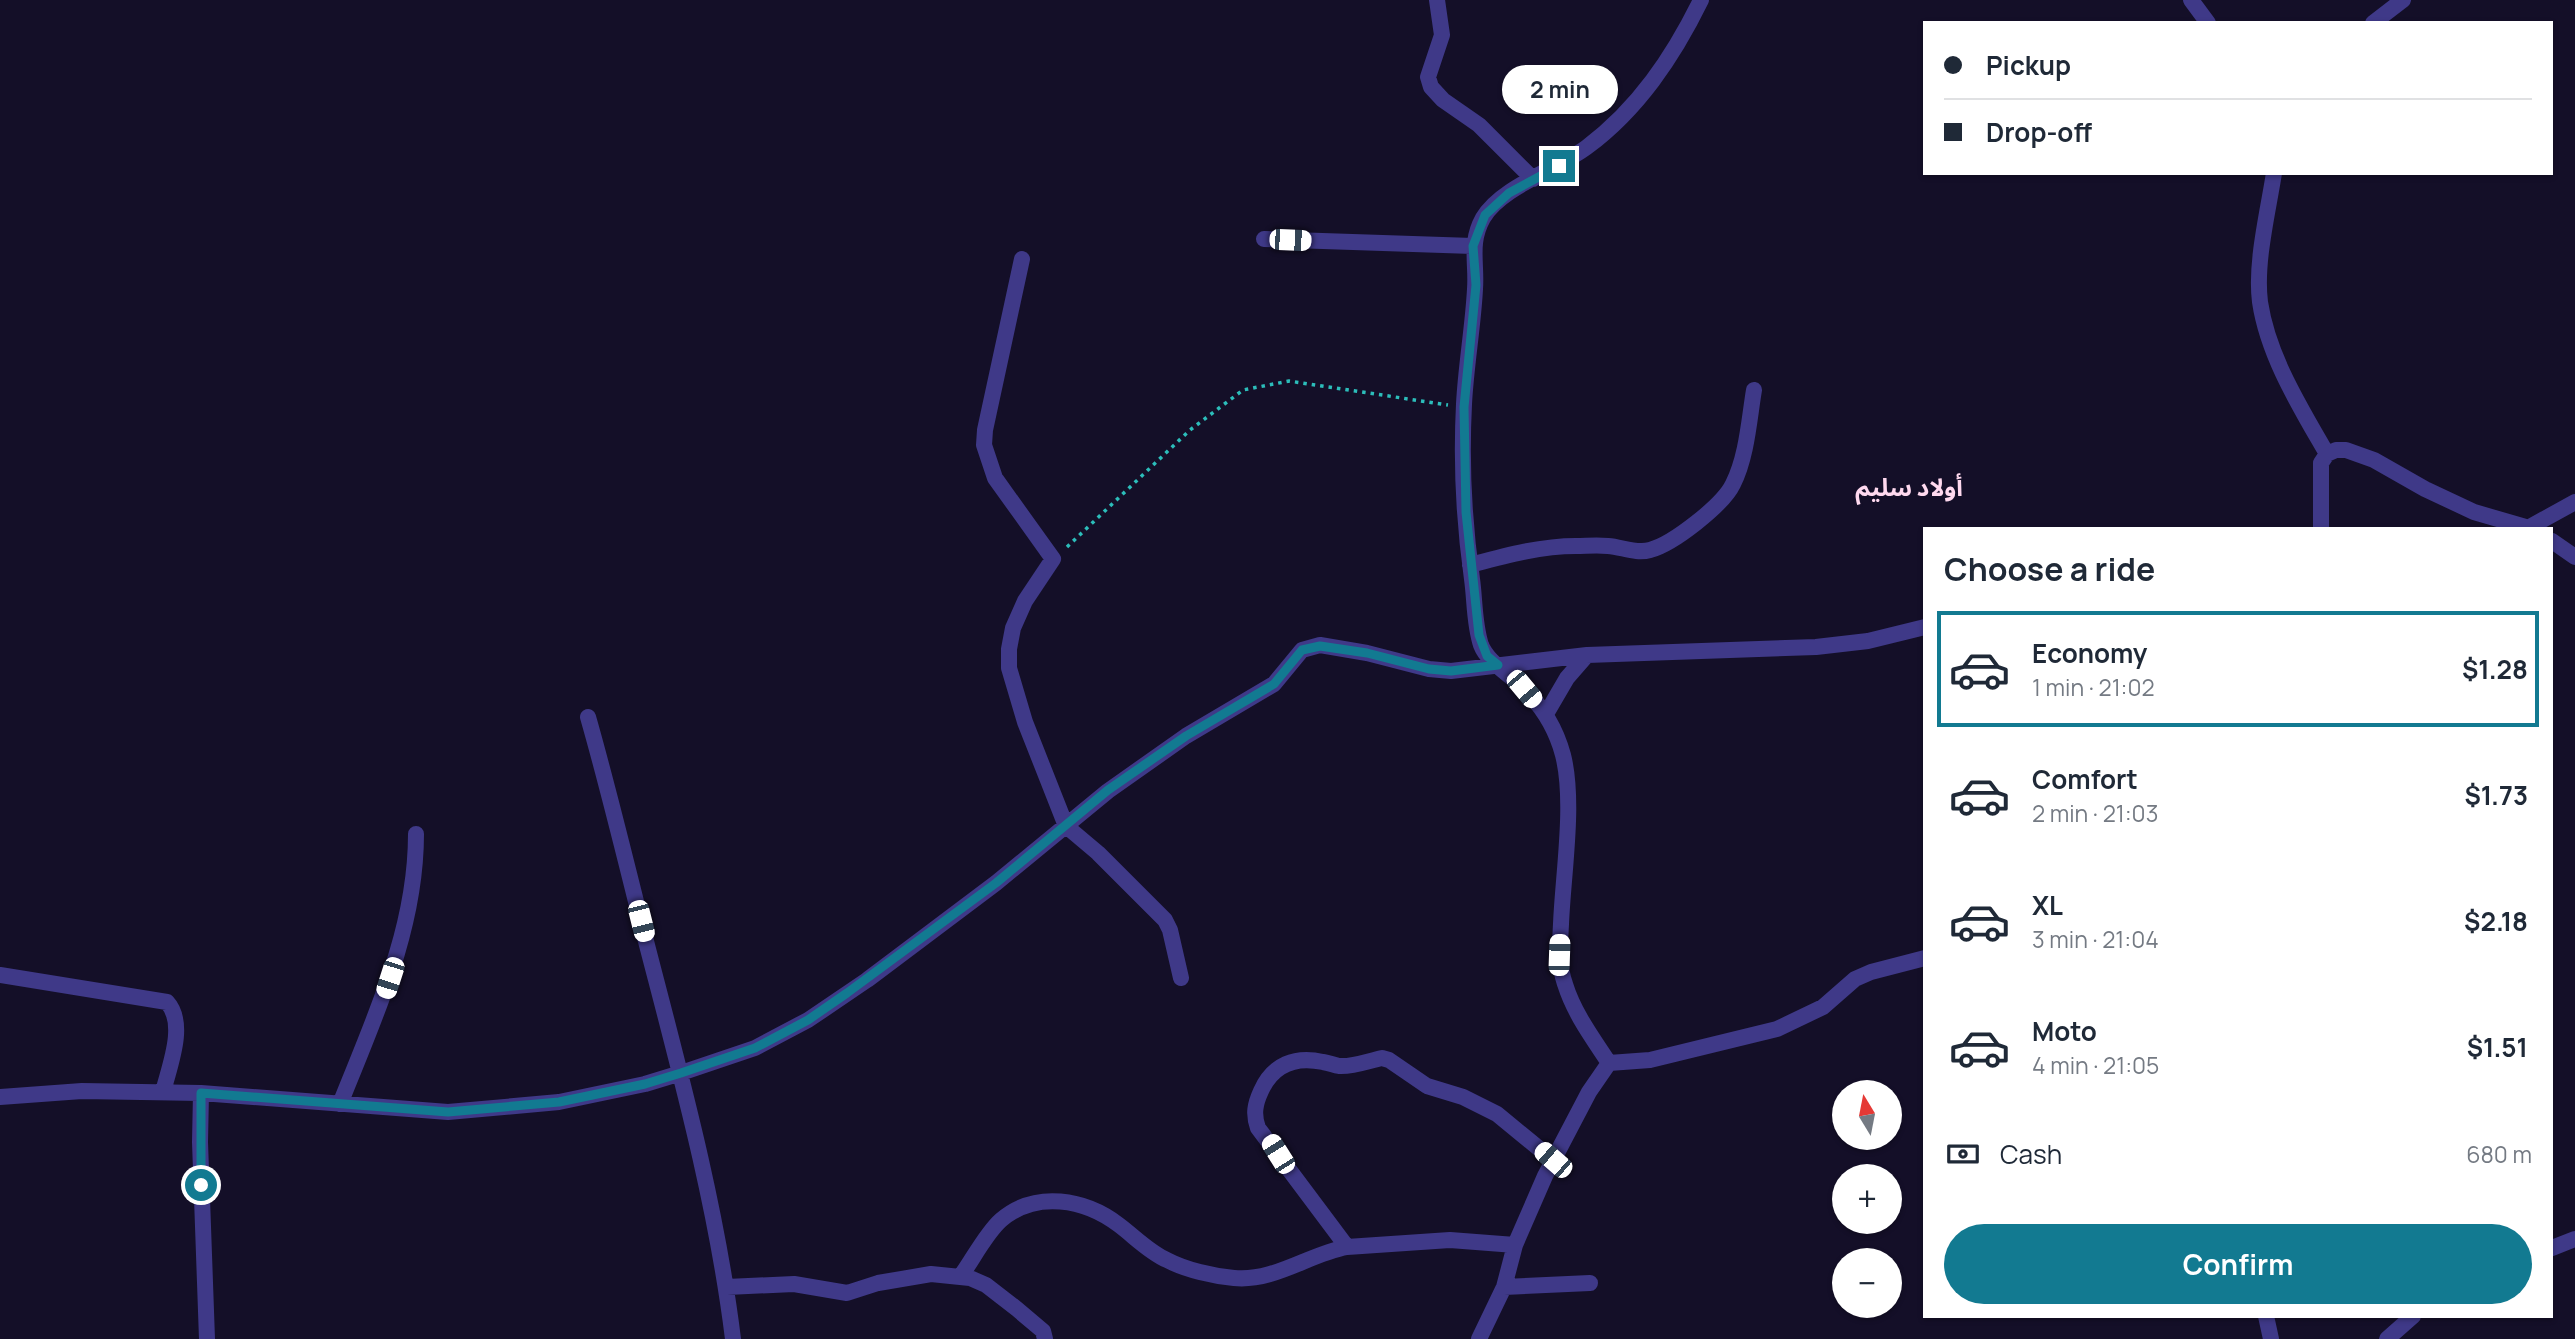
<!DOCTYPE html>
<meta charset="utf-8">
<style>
:root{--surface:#fff;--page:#f6f6f7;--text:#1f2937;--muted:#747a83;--line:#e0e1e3;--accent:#127a91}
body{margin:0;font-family:Manrope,"Noto Sans Arabic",sans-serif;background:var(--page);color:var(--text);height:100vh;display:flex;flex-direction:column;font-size:26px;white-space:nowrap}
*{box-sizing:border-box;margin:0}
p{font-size:23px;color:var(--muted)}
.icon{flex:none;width:38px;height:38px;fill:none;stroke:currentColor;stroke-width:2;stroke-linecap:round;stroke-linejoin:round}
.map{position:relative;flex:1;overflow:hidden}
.drawer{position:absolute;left:1923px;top:527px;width:630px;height:791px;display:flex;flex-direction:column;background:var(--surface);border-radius:0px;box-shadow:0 2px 5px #0004}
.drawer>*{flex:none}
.banner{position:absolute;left:1923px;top:21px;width:630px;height:154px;border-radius:0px;box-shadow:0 2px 5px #0004;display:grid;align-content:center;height:154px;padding:0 21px;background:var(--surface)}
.needle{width:46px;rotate:350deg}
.fabs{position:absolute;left:1832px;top:1080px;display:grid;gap:14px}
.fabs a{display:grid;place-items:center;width:70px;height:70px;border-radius:50%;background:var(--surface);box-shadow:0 2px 5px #0004;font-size:35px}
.end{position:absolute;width:32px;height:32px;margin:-16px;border:9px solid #127a91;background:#fff;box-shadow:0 0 0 4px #fff}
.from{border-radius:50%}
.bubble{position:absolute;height:49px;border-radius:24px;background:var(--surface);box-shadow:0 2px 5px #0004;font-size:23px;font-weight:700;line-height:49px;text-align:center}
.car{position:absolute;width:21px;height:42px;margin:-21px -10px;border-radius:9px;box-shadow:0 0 5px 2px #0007;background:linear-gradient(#fff 24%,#345 0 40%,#fff 0 76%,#345 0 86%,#fff 0)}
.banner b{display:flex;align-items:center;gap:24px;height:66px;font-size:26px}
.banner b+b{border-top:2px solid var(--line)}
.banner i{width:18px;height:18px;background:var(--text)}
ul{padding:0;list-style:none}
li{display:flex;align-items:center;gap:21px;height:116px;margin:0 14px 10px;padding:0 7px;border:4px solid transparent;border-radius:0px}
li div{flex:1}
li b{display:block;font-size:26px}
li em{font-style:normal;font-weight:700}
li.active{border-color:var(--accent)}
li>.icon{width:63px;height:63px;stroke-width:1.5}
h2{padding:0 21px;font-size:32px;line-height:84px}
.pay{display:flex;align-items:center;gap:18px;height:77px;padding:0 21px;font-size:26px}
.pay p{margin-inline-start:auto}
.button{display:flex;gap:14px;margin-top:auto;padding:14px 21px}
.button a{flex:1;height:80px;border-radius:42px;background:var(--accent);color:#fff;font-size:28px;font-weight:700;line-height:80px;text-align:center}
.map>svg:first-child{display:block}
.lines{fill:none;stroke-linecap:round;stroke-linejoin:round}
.path{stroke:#2cbdba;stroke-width:3.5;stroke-dasharray:3.5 5;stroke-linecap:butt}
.minor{stroke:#3f3988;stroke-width:16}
.route{stroke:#127a91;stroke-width:9}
.labels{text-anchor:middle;stroke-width:5;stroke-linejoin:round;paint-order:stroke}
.district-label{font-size:24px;font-weight:bold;fill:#ffd9ef;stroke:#140f28}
</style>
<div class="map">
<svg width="2575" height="1339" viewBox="0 0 2575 1339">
<rect width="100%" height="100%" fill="#140f28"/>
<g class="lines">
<path class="path" d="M 1067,547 L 1190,430 L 1243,390 L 1289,381 L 1448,405"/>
<path class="minor" d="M 1437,0 L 1442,35 L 1428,77 L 1431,87 L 1443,100 L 1479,125 L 1533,179
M 2191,0 L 2208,23
M 2373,23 L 2403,0
M 2274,173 C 2268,212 2255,263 2260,302 C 2268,356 2300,407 2327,454
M 1264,239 L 1473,246
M 1022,259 L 985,430 L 984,445 L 995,478 L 1053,559 L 1025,601 L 1013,628 L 1009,649 L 1009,668 L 1025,722 L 1066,826 L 1098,853 L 1165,920 L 1170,930 L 1181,978
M 2321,528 L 2321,463 L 2327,454 L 2336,450 L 2346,450 L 2374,460 L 2425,489 L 2474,512 L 2529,528
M 2528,528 L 2575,502
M 2552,541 L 2575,557
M 1470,565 C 1504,556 1540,546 1576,546 C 1586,546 1597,545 1608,546 C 1622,547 1636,554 1650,550 C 1673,544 1723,505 1733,484 C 1747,456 1749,420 1754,390
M 1546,714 L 1567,678 L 1587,655
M 588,717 C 610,794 628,871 648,949 C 681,1076 717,1208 733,1339
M 0,975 L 167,1002 C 187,1024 169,1067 163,1092
M 1609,1063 C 1592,1037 1574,1013 1565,984 C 1558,964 1560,944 1561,924 C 1563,874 1575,802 1563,755 C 1556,729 1542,706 1523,688 C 1510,674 1488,663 1481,645 C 1474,624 1475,600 1472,579 C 1464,522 1461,462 1464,404 C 1466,365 1473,327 1475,289 C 1477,263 1469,243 1483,218 C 1501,187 1558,169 1587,147 C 1638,109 1673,57 1701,0
M 1609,1063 L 1650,1060 L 1777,1029 L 1823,1007 L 1855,979 L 1871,972 L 1925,958
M 201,1093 L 200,1142 L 207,1339
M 0,1097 L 82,1091 L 201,1093 L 448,1112 L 559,1102 L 645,1084 L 681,1073 L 755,1048 L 808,1020 L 867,980 L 996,883 L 1108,791 L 1186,736 L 1274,684 L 1302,650 L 1320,645 L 1367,653 L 1429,669 L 1451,671 L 1587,655 L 1816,647 L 1868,641 L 1925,627
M 340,1104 C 375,1016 416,930 416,834
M 1347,1247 L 1258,1128 C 1253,1114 1255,1104 1261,1091 C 1273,1064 1295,1056 1323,1062 C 1329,1063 1334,1065 1339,1066 C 1353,1067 1368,1061 1382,1058 L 1389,1060 L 1427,1086 L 1463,1097 L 1497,1114 L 1553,1160
M 2552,1248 L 2575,1239
M 960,1277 C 972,1261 986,1233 1001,1220 C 1036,1190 1085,1199 1119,1225 C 1135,1237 1149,1252 1167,1260 C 1186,1270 1213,1276 1234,1278 C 1274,1282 1309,1254 1347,1247 L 1450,1240 L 1515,1245
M 727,1287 L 794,1284 L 847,1293 L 878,1283 L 931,1274 L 970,1278 L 986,1285 L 1017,1309 L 1043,1331 L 1045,1339
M 1504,1287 L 1590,1283
M 2266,1316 L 2271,1339
M 1479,1339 L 1504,1287 L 1515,1245 L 1545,1176 L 1589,1092 L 1609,1063
M 2387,1339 L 2413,1316"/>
</g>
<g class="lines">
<path class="route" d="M 201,1185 L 201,1093 L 448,1112 L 559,1102 L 645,1084 L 681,1073 L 755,1048 L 808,1020 L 847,993 L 996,883 L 1108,790 L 1186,736 L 1274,684 L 1302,650 L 1320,646 L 1367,653 L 1429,669 L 1451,671 L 1498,665 L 1487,656 L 1479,635 L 1466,512 L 1464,407 L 1476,285 L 1473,246 L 1485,215 L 1509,193 L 1559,166"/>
</g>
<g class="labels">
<g class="district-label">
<text x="1909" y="496">أولاد سليم</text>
</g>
</g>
</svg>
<div class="fabs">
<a><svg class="needle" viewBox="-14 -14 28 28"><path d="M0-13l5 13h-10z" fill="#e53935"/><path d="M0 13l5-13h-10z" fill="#747a83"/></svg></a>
<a>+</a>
<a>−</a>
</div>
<i class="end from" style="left:201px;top:1185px"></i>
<i class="end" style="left:1559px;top:166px"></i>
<div class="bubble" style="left:1502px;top:65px;width:116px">2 min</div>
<i class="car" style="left:1290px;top:240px;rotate:92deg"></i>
<i class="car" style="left:1524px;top:689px;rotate:140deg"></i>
<i class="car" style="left:641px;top:921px;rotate:166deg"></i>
<i class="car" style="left:1559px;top:955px;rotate:2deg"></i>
<i class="car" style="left:390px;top:978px;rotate:198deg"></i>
<i class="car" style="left:1278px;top:1154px;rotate:328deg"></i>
<i class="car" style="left:1553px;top:1160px;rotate:311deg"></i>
<div class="banner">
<b><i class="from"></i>Pickup</b>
<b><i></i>Drop-off</b>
</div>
<section class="drawer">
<h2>Choose a ride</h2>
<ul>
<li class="active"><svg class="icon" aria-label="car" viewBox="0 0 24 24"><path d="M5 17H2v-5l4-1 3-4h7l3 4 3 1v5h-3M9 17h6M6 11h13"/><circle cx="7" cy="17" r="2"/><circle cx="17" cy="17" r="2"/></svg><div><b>Economy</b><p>1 min · 21:02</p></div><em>$1.28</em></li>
<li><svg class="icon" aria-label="car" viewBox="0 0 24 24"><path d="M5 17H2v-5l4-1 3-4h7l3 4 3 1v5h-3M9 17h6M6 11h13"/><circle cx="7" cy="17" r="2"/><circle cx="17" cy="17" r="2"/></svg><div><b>Comfort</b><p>2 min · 21:03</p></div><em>$1.73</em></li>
<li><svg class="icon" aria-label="car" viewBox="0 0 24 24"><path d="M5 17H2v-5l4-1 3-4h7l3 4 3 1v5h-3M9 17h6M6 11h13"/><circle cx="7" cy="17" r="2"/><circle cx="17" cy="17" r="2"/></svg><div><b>XL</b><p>3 min · 21:04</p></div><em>$2.18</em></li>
<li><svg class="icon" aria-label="car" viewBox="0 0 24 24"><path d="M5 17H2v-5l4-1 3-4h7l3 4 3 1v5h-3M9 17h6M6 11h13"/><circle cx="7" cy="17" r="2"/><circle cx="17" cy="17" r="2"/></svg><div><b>Moto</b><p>4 min · 21:05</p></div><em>$1.51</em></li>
</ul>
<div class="pay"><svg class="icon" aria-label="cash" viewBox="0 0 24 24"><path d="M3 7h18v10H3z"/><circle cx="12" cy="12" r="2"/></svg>Cash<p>680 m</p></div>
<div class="button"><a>Confirm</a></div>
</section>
</div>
